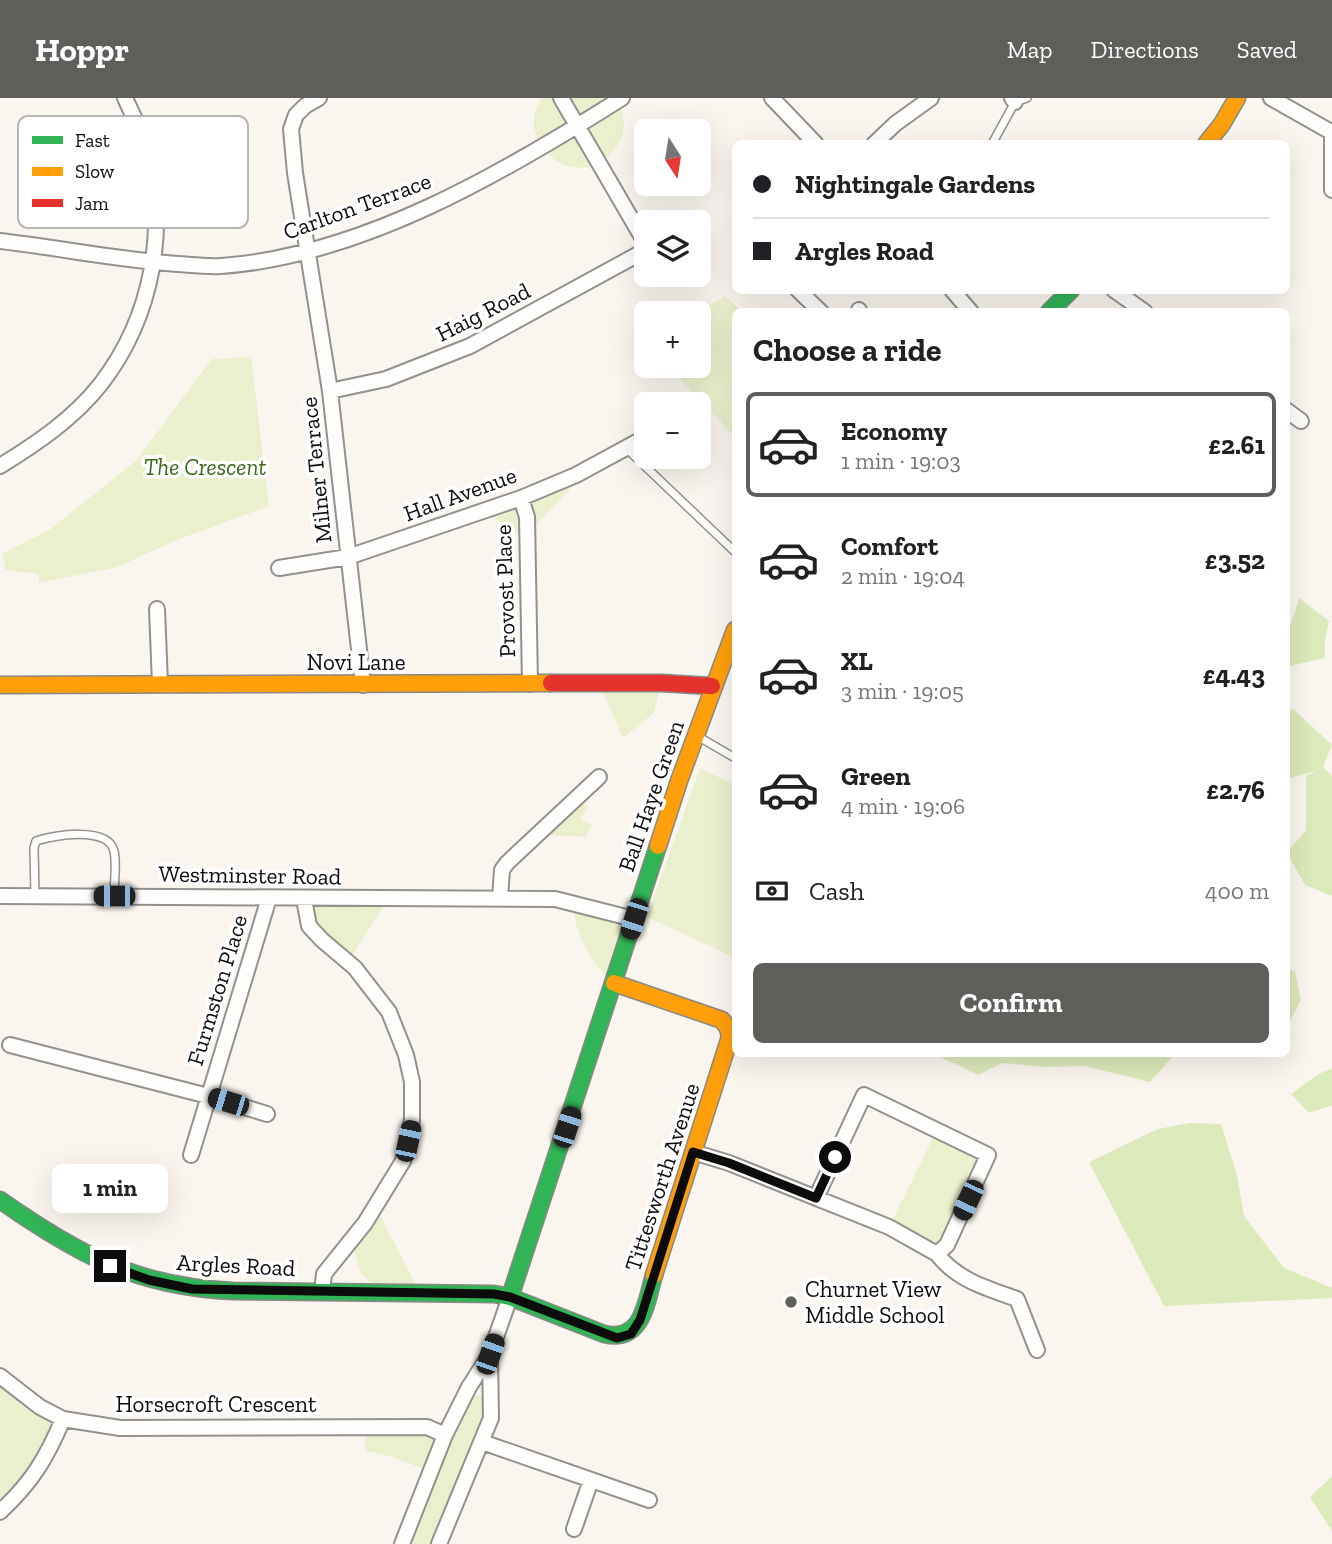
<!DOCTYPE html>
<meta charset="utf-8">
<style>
:root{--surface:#fff;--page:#f2f2f2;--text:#202124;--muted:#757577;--line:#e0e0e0;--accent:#5f5e5b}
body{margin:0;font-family:"Zilla Slab",serif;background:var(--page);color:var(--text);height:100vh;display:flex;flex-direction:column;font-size:26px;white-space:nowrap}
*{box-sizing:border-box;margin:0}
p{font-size:23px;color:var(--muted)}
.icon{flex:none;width:38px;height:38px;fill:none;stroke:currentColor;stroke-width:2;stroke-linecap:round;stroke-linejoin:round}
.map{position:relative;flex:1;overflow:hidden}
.sheet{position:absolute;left:732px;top:210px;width:558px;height:749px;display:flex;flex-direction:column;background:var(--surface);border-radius:10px;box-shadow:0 7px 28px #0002}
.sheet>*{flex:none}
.hud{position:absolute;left:732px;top:42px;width:558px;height:154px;border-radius:10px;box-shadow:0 7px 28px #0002;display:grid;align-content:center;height:154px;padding:0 21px;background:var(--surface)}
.needle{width:46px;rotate:168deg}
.buttons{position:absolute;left:634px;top:21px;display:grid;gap:14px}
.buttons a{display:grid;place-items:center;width:77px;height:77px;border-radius:10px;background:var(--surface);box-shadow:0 7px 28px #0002;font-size:35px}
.end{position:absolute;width:32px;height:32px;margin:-16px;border:9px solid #0c0c0c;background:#fff;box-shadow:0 0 0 4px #fff}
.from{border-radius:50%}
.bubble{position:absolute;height:49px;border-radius:10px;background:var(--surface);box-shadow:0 7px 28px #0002;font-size:23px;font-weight:800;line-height:49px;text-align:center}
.car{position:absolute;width:21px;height:42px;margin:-21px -10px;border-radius:9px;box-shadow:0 0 5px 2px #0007;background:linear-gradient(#222 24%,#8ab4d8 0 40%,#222 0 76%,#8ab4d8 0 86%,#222 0)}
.hud b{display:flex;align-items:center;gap:24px;height:66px;font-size:26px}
.hud b+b{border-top:2px solid var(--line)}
.hud i{width:18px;height:18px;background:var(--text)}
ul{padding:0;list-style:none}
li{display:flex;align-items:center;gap:21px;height:105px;margin:0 14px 10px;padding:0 7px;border:4px solid transparent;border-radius:10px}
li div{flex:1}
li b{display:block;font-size:26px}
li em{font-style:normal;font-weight:800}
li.current{border-color:var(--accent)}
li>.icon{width:63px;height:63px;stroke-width:1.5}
h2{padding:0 21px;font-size:32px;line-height:84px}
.pay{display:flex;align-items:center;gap:18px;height:77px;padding:0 21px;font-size:26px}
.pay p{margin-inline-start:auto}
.primary-button{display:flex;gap:14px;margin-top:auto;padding:14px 21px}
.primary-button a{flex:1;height:80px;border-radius:10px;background:var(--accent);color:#fff;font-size:28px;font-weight:800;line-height:80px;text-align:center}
header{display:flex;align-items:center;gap:42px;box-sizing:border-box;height:98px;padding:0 35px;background:var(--accent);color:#fff}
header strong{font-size:33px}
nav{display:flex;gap:38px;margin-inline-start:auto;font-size:24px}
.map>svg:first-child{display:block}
.green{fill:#eaf0cd}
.forest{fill:#dce9ba}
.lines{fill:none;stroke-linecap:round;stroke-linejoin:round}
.lane-casing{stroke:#93918e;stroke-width:10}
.street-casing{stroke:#93918e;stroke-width:18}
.fast-casing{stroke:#8a8885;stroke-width:19}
.slow-casing{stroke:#8a8885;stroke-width:19}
.jam-casing{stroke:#8a8885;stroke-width:19}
.lane{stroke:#fefefd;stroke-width:7}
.street{stroke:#fefefd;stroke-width:14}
.fast{stroke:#30b455;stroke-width:16}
.slow{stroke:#ff9f0a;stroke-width:16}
.jam{stroke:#e5322d;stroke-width:16}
.route{stroke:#0c0c0c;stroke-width:9}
.poi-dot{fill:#5f5e5b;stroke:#fff;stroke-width:2.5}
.labels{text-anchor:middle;stroke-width:7;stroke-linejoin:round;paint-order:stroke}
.street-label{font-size:23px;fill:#0c0c0c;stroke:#fff}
.park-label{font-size:23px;font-style:italic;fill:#396818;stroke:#fff}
.poi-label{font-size:23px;fill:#0c0c0c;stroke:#fff;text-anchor:start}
.key{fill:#fff;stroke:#b6b6b6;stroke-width:2}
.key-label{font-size:19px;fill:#0c0c0c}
</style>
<header>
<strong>Hoppr</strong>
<nav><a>Map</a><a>Directions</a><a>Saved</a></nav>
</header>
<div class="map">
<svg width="1332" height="1446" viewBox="0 0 1332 1446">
<rect width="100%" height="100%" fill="#faf6ef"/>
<path class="green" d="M 542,0 L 616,0 C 648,51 573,101 540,45 C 531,30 532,15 542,0 Z
M 725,198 L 742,213 L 735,214 L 735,339 L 680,281 L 694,268 L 698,268 L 698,264 L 712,251 L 698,235 L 698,215 L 696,215 Z
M 251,259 L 269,408 L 177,442 L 117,469 L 39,485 L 39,476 L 6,472 L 2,456 L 49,432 L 136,363 L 212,261 Z
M 576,377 L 568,394 L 527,436 L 519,436 L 496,421 L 493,409 Z
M 661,585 L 654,615 L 623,640 L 600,586 Z
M 700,670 L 735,687 L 735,860 L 647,819 Z
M 574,701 L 581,707 L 588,707 L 581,722 L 592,726 L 586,739 L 535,736 Z
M 304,801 L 388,801 L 348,864 L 322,842 Z
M 574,806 L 634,821 L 614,885 C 593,866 572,834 574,806 Z
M 937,1032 L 988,1057 L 937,1156 L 889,1129 Z
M 376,1109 L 420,1195 L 382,1194 L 361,1176 L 354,1153 L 354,1138 Z
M 0,1278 L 63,1321 L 42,1366 L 0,1414 Z
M 473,1296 L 484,1299 L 491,1308 L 439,1446 L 402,1446 L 429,1373 L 390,1358 L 365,1353 L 366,1329 L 445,1337 Z"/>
<path class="forest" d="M 1299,500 L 1329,523 L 1325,542 L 1325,560 L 1286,569 L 1286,542 Z
M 1293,611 L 1332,647 L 1323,669 L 1332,678 L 1332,798 L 1305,787 L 1287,755 L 1306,732 L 1306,678 L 1316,673 L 1286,681 L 1286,614 Z
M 1286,870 L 1295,873 L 1301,902 L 1290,923 L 1286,923 Z
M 934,956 L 1175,956 L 1150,984 L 1084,968 L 1044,969 L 1002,965 L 978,977 Z
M 1332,970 L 1332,1007 L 1309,1015 L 1291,996 L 1317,977 Z
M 1190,1025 L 1221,1026 L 1237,1077 L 1244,1118 L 1284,1170 L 1332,1190 L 1332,1200 L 1164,1208 L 1089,1064 L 1158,1031 Z
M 1332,1378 L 1332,1433 L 1310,1399 Z"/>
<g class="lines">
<defs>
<path id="lane" d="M 992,46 L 1015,4 L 1027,0
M 627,351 L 735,454
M 699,639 L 735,660
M 35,798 L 34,750 L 36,743 C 54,737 108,728 114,753 C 117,766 114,784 114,798"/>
<path id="street" d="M 319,0 L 305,8 L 296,17 L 291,31 L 295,75 L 330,293 L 363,587
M 561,0 L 646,146
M 772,0 L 816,46
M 1012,0 L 1015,4
M 1271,0 L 1331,34
M 1332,33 L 1332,92
M 874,46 L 895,26 L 931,0
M 0,143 C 60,150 119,162 178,166 C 192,167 207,169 221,168 C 362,158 505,74 622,0
M 798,192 L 821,214
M 952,192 L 971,214
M 1114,192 L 1145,214
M 858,214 L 859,212
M 330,293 L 386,281 L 470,248 L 646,152
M 1286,312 L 1301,323
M 0,368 C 36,346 73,321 100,287 C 153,219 170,127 144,44 C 140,29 131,14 125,0
M 521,400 L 527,419 L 530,586
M 279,470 L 348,459 L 521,400 L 576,377 L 646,339
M 157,511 L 160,586
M 0,798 L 555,801 L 634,821
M 500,800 L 502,772 L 507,765 L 599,679
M 304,801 L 309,828 L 322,842 L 355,870 L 389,914 L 406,957 L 412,984 L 412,1022 L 403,1063 L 365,1125 L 324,1176 L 322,1193
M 10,947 L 208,998 L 267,1016
M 693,1054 L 729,1065 L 889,1129 L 937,1156 L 947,1147 L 988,1057 L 864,997 L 816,1100
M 191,1057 L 269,800
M 937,1156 C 957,1182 986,1190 1017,1201 L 1037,1252
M 0,1278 L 40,1309 L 63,1321 L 120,1330 L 427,1329 L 445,1337
M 482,1344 L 649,1402
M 0,1414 C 32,1384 46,1361 63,1321
M 574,1431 L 591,1382
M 402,1446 L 445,1337 L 469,1289 L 490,1256 L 510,1199
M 439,1446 L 491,1320 L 490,1258"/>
<path id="fast" d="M 1049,214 L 1071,192
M 0,1102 C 77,1156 137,1189 233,1193 L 494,1196 L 510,1199 L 604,1236 C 643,1245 646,1204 654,1177
M 510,1199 L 658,748"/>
<path id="slow" d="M 1206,46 L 1222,26 L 1237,0
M 0,587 L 551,585
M 658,748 L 679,683 L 735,532
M 614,885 L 722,922 L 728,930 L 730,939 L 654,1177"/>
<path id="jam" d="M 551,585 L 661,585 L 712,588"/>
</defs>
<use href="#lane" class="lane-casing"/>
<use href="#street" class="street-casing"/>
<use href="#fast" class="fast-casing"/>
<use href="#slow" class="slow-casing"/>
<use href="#jam" class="jam-casing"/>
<use href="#lane" class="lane"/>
<use href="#street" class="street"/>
<use href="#fast" class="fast"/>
<use href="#slow" class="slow"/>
<use href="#jam" class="jam"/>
</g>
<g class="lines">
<path class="route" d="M 110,1168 L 149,1182 L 192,1191 L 494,1196 L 510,1199 L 617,1240 L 631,1236 L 640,1222 L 693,1054 L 729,1065 L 816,1100 L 835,1059"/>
</g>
<circle class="poi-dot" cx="791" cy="1204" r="7"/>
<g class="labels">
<g class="street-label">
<text transform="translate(357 108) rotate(-20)" y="8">Carlton Terrace</text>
<text transform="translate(483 214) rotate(-27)" y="8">Haig Road</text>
<text transform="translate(316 372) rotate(-96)" y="8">Milner Terrace</text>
<text transform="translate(460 396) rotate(-20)" y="8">Hall Avenue</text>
<text transform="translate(505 493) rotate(-92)" y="8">Provost Place</text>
<text x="356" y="572">Novi Lane</text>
<text transform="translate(651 698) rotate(-71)" y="8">Ball Haye Green</text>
<text transform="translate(250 777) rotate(1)" y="8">Westminster Road</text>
<text transform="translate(217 892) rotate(-73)" y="8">Furmston Place</text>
<text transform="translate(662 1079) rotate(-72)" y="8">Tittesworth Avenue</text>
<text transform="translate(236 1167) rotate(3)" y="8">Argles Road</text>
<text x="216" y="1314">Horsecroft Crescent</text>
</g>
<g class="park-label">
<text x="205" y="377">The Crescent</text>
</g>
<g class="poi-label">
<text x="805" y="1199">Churnet View<tspan x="805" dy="26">Middle School</tspan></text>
</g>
</g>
<rect x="18" y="18" width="230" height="112" rx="10" class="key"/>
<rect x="32" y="38" width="31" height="8" fill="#30b455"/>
<rect x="32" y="69" width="31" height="9" fill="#ff9f0a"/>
<rect x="32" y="101" width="31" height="8" fill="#e5322d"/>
<g class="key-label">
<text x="75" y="49">Fast</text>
<text x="75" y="80">Slow</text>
<text x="75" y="112">Jam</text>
</g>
</svg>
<div class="buttons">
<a><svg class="needle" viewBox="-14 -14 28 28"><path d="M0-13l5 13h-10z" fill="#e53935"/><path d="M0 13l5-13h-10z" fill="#757577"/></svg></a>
<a><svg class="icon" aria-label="layers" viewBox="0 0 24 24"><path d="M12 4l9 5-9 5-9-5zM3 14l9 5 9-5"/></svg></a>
<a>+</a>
<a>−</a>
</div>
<i class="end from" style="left:835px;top:1059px"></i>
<i class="end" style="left:110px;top:1168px"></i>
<div class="bubble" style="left:52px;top:1066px;width:116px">1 min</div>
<i class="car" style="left:114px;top:798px;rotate:270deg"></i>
<i class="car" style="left:634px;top:821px;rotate:198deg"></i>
<i class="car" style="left:228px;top:1004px;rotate:287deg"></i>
<i class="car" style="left:567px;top:1029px;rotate:18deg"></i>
<i class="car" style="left:408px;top:1043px;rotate:12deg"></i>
<i class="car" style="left:968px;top:1102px;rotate:205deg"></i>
<i class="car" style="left:490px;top:1256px;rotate:19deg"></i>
<div class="hud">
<b><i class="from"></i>Nightingale Gardens</b>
<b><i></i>Argles Road</b>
</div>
<section class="sheet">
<h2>Choose a ride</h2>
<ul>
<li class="current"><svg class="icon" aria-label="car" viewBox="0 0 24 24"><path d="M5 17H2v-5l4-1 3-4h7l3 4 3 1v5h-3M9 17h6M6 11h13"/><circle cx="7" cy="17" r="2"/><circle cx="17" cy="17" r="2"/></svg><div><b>Economy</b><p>1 min · 19:03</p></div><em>£2.61</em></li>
<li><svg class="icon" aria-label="car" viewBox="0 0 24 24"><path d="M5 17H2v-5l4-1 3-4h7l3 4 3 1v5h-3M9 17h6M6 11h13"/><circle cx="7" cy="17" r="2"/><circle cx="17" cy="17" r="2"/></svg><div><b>Comfort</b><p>2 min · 19:04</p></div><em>£3.52</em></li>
<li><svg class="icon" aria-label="car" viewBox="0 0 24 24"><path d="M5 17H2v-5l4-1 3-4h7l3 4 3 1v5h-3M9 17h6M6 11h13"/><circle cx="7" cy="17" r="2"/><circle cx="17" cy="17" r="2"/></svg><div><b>XL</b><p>3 min · 19:05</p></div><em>£4.43</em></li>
<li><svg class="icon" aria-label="car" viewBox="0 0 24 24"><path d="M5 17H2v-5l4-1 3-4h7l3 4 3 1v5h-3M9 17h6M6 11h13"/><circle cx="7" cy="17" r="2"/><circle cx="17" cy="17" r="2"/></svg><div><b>Green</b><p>4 min · 19:06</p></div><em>£2.76</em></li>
</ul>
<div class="pay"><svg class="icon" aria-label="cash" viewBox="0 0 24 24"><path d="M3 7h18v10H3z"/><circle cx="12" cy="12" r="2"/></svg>Cash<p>400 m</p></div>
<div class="primary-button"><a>Confirm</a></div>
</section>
</div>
